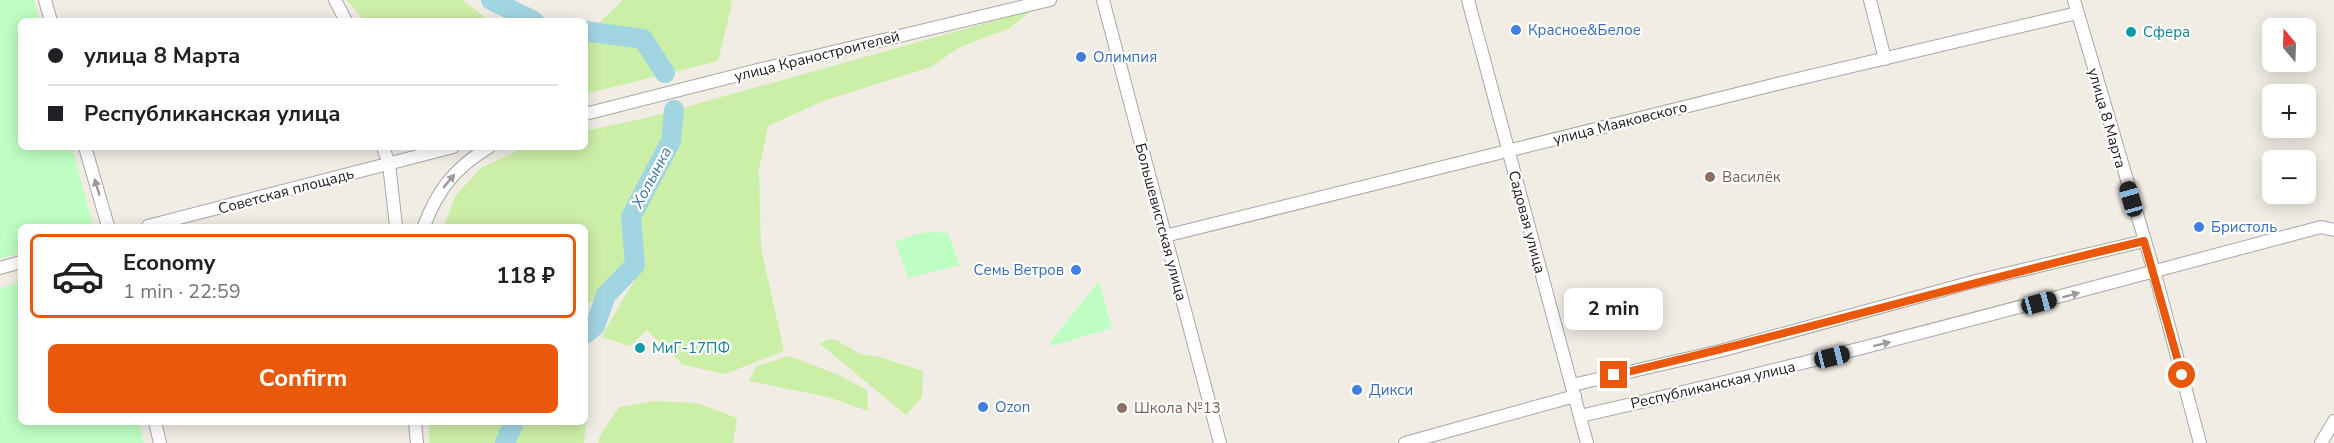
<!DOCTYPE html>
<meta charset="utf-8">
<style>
:root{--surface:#fff;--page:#f2f2f2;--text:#202124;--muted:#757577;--line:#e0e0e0;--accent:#ea580c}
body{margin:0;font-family:"Nunito Sans",sans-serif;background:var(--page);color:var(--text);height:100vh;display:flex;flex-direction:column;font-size:22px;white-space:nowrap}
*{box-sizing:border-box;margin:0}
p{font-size:20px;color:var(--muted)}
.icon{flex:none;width:33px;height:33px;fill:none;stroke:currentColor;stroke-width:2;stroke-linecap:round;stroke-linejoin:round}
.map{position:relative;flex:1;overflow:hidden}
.drawer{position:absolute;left:18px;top:224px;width:570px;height:201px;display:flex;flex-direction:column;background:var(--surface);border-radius:9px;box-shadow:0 3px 15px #0003}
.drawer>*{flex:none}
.hud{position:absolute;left:18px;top:18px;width:570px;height:132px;border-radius:9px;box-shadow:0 3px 15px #0003;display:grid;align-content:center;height:132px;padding:0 30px;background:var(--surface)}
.needle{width:39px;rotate:341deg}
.controls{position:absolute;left:2262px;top:18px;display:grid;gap:12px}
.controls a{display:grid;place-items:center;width:54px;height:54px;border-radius:9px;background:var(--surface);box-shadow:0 3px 15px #0003;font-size:30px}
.end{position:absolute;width:27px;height:27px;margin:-14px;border:8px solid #ea580c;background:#fff;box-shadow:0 0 0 3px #fff}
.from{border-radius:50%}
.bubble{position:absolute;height:42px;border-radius:9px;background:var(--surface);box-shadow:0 3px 15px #0003;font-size:20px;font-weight:700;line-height:42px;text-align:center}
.car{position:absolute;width:18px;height:36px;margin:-18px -9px;border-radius:8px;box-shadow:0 0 4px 2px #0007;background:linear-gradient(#222 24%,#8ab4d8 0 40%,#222 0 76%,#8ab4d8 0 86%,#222 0)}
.hud b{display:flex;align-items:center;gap:21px;height:57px;font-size:22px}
.hud b+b{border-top:2px solid var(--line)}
.hud i{width:15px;height:15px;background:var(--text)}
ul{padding:10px 0 0;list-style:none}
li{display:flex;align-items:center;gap:18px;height:84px;margin:0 12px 9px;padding:0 18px;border:3px solid transparent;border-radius:9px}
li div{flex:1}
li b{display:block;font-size:22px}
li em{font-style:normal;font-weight:700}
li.selected{border-color:var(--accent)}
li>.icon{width:54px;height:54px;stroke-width:1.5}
.button{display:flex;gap:12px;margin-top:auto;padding:12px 30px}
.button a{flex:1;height:69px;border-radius:9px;background:var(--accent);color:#fff;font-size:24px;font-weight:700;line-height:69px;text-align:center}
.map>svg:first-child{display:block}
.grass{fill:#ccefa7}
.park{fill:#bffec3}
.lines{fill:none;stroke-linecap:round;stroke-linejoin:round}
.river{stroke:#a2d5e2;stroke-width:20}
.minor-casing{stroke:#a7a7a7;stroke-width:14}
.minor{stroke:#fff;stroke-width:12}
.oneway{fill:#9b9b9b}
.route{stroke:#ea580c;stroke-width:8}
.shop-dot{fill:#3f7fe0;stroke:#fff;stroke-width:2}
.culture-dot{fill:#0f9aa8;stroke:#fff;stroke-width:2}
.education-dot{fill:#8d6e63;stroke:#fff;stroke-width:2}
.labels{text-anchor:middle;stroke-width:4.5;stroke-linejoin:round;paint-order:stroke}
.shop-label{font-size:15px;fill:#366cbe;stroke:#fff;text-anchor:start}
.culture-label{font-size:15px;fill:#0d838f;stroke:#fff;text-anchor:start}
.street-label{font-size:15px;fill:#202020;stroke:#fff}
.education-label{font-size:15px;fill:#785e54;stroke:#fff;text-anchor:start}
.water-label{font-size:16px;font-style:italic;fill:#3f76a7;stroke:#fff}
</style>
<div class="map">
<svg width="2334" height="443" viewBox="0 0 2334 443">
<rect width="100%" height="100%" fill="#f1ede5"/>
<path class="grass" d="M 346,0 L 462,0 L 490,21 L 362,21 L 359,14 Z
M 623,0 L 730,0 L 732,4 L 718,61 L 585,94 L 585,36 Z
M 1032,10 L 1010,28 L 960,47 L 931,67 L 823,101 L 768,126 L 759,169 L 761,248 L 784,351 L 725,374 L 683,365 L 647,330 L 630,346 L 601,337 L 634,281 L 640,235 L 628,210 L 630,262 L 585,308 L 585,226 L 444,226 L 455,196 L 481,168 L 521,149 L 527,147 L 585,147 L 585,131 L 650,117 Z
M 828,339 L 836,340 L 860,354 L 880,357 L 923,371 L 922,397 L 906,415 L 820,344 Z
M 789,356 L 839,375 L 867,390 L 868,411 L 828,397 L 749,381 L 756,366 Z
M 654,401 L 697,403 L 737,418 L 733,443 L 599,443 L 599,437 L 619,407 Z
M 585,406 L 587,408 L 584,443 L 429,443 L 429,422 L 585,422 Z"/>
<path class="park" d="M 0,0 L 34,0 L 39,21 L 21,21 L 21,147 L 72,147 L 93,226 L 21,226 L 21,253 L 0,259 Z
M 934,232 L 948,233 L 960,265 L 908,278 L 895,241 L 921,233 Z
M 1099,281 L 1112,328 L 1052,346 L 1050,342 Z
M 21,282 L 21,422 L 138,422 L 144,443 L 0,443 L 0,288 Z"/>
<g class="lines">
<path class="river" d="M 491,0 L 534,21
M 585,31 L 643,39 L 665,73
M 585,334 L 595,326 L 606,295 L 635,265 L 631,217 L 671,141 L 674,110
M 505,443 L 514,422"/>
<defs>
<path id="minor" d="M 45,0 L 51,21
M 335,0 L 346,21
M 1103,0 L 1220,443
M 1468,0 L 1587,443
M 1870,0 L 1885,59
M 2074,0 L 2158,285 L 2200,443
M 585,114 L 766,68 L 1050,0
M 85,147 L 108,226
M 383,147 L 389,164 L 396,226
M 148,226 L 453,147
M 424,226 C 438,189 455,168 489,147
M 1165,236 L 1777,84 L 2077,13
M 0,268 L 21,262
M 1572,385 L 1720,351 L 1976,281 L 2144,241
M 1580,416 C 1829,360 2074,292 2321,227 L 2334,230
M 155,422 L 160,443
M 415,422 L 417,443
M 1405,443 L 1575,396
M 2321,443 L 2334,421"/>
</defs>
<use href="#minor" class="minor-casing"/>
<use href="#minor" class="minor"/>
</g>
<defs><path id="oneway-solid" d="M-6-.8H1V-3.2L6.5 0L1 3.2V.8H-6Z" transform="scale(1.5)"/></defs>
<g class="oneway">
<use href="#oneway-solid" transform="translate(449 181) rotate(-50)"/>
<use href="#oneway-solid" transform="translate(97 187) rotate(-107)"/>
<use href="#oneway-solid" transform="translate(2071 295) rotate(-15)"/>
<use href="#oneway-solid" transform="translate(1882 344) rotate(-14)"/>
</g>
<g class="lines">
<path class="route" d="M 1614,375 C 1792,334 1966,283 2144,241 L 2182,375"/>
</g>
<g class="shop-dot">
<circle cx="1516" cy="30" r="6"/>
<circle cx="1081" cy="57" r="6"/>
<circle cx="2199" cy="227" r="6"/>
<circle cx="1076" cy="270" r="6"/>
<circle cx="1357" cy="390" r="6"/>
<circle cx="983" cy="407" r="6"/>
</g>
<g class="culture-dot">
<circle cx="2131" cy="32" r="6"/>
<circle cx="640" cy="348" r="6"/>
</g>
<g class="education-dot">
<circle cx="1710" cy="177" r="6"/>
<circle cx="1122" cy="408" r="6"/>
</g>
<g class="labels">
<g class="shop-label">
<text x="1528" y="35">Красное&amp;Белое</text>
<text x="1093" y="62">Олимпия</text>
<text x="2211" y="232">Бристоль</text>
<text x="1064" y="275" text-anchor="end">Семь Ветров</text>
<text x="1369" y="395">Дикси</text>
<text x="995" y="412">Ozon</text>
</g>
<g class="culture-label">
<text x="2143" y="37">Сфера</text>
<text x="652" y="353">МиГ-17ПФ</text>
</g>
<g class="street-label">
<text transform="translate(817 56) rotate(-14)" y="5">улица Краностроителей</text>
<text transform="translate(2107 118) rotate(74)" y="5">улица 8 Марта</text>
<text transform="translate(1620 123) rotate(-14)" y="5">улица Маяковского</text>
<text transform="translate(286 191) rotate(-15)" y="5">Советская площадь</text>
<text transform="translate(1161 222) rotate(75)" y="5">Большевистская улица</text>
<text transform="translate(1527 222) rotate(75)" y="5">Садовая улица</text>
<text transform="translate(1713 385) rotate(-13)" y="5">Республиканская улица</text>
</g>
<g class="education-label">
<text x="1722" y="182">Василёк</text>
<text x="1134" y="413">Школа №13</text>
</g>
<g class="water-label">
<text transform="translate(651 177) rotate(-62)" y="6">Холынка</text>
</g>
</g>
</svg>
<div class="controls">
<a><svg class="needle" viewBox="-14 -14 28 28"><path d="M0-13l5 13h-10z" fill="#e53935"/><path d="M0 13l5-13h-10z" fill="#757577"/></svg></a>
<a>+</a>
<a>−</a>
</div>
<i class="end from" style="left:2182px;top:375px"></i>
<i class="end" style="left:1614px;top:375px"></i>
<div class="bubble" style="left:1564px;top:288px;width:99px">2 min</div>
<i class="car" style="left:2131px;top:199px;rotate:344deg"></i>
<i class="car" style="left:2039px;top:303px;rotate:75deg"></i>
<i class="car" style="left:1832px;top:357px;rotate:76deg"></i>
<div class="hud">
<b><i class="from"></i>улица 8 Марта</b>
<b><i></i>Республиканская улица</b>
</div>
<section class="drawer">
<ul>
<li class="selected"><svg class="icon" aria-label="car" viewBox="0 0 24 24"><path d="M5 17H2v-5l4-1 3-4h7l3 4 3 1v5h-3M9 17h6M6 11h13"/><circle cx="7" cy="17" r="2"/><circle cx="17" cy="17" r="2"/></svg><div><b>Economy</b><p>1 min · 22:59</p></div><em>118 ₽</em></li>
</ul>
<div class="button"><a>Confirm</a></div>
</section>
</div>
